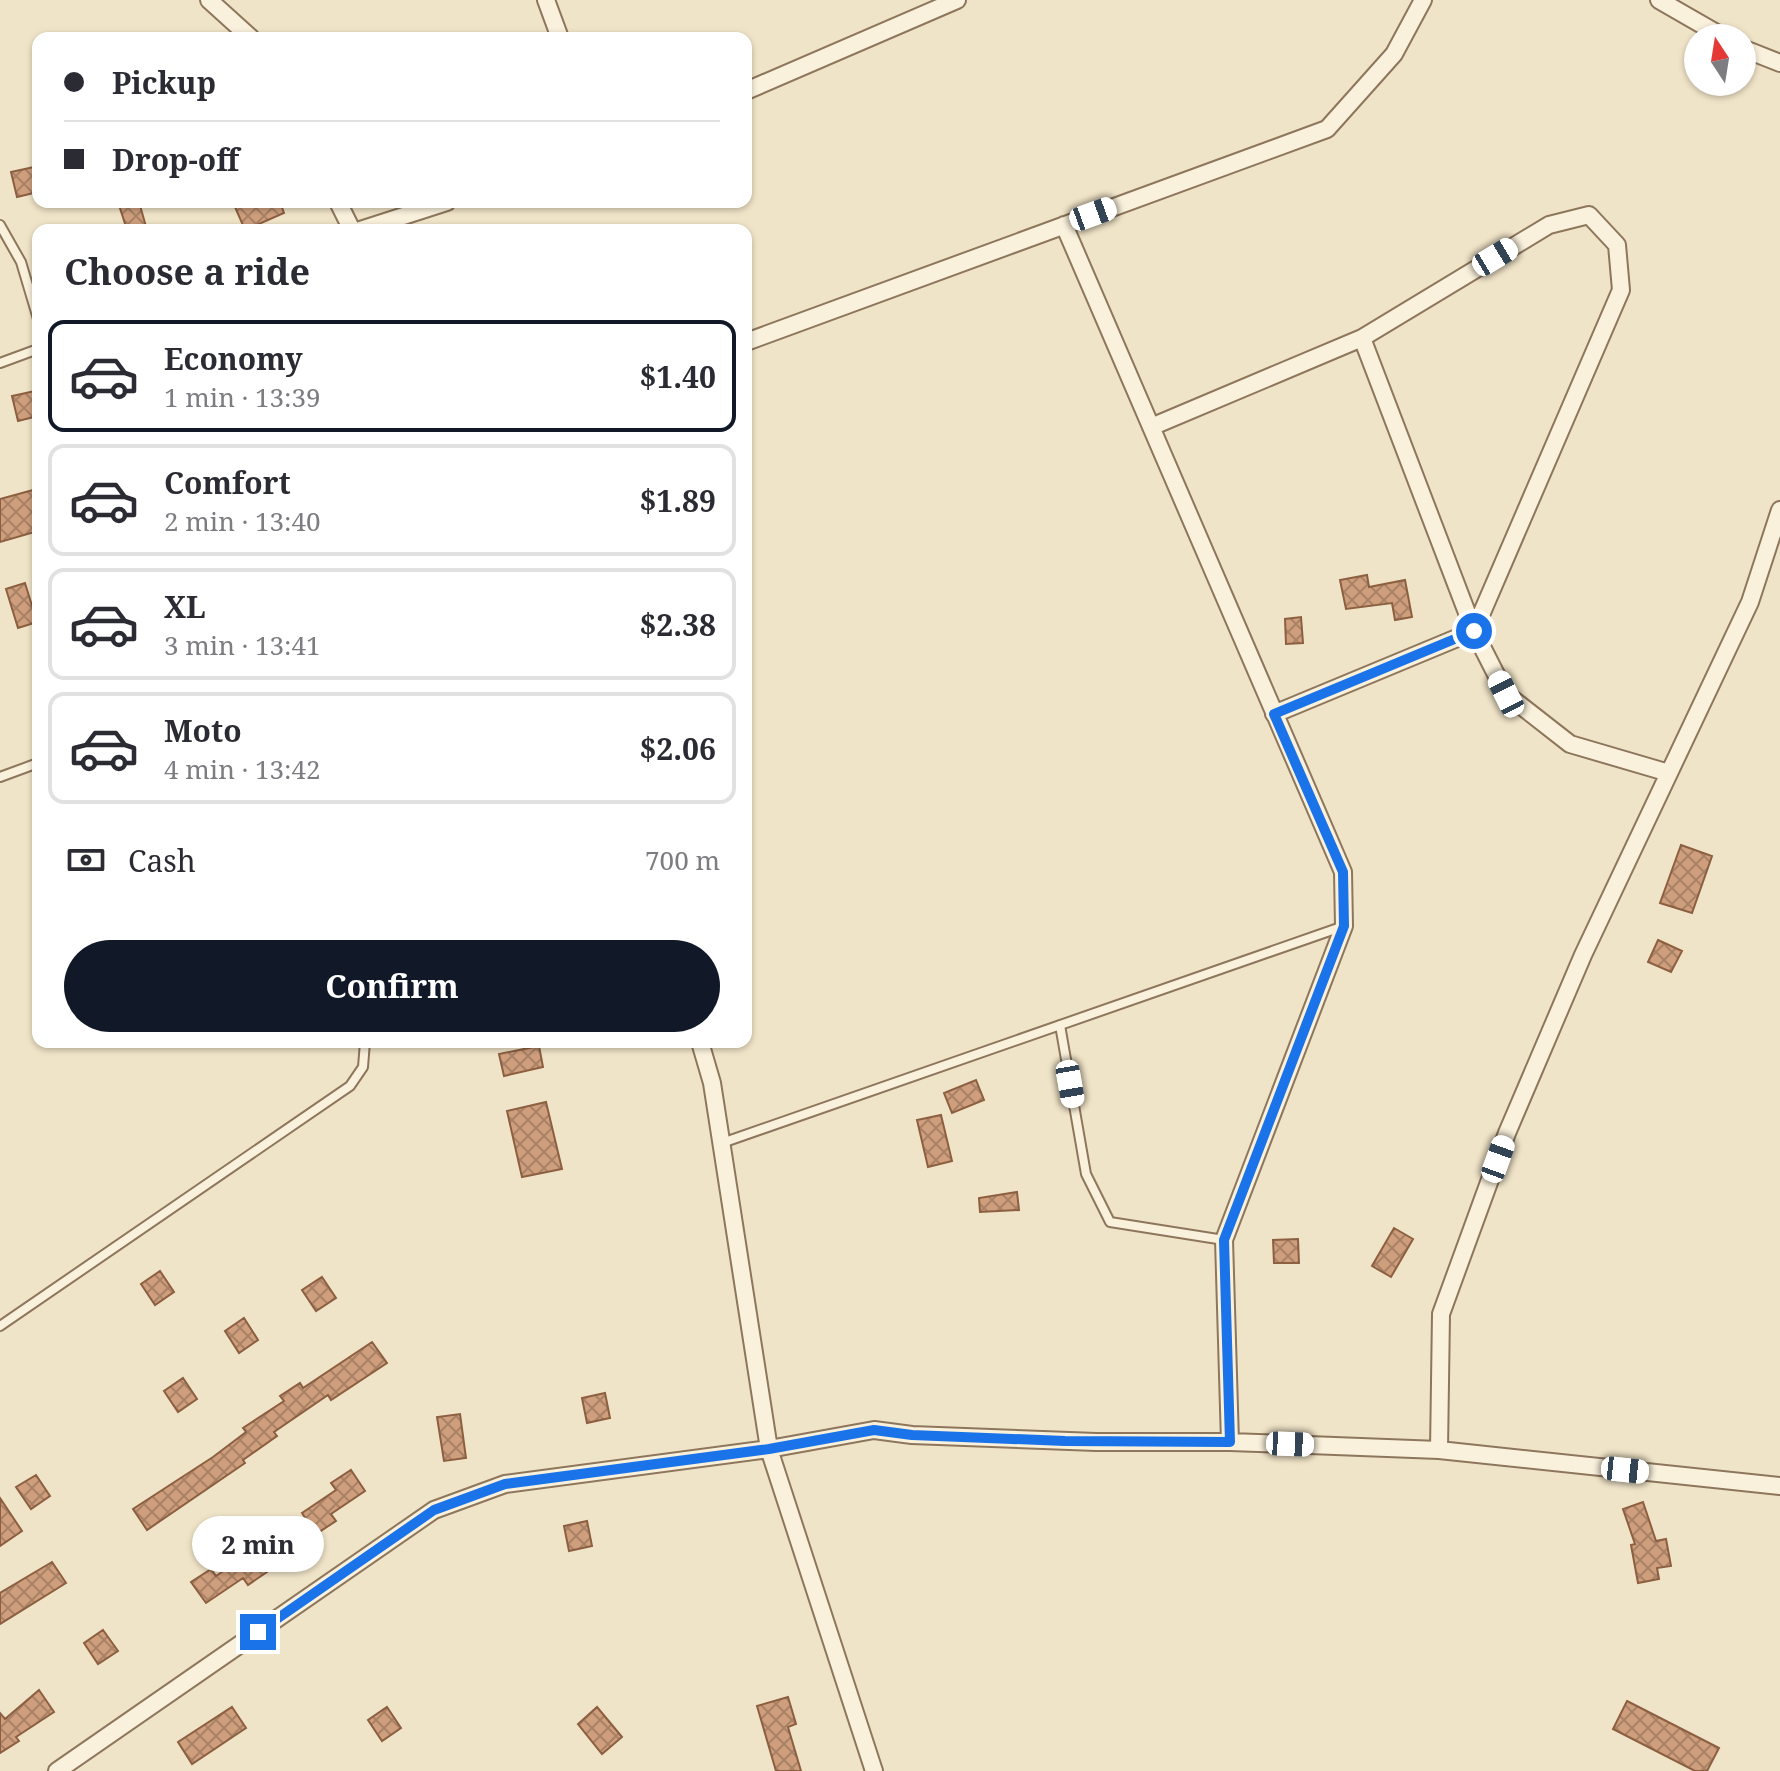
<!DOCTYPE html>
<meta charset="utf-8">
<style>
:root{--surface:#fff;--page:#f7f7f7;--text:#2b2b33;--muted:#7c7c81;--line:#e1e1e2;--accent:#111827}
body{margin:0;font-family:"Noto Serif",serif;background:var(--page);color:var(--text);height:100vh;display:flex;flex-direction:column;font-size:30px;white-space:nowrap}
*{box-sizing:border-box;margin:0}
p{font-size:26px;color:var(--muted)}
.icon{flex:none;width:44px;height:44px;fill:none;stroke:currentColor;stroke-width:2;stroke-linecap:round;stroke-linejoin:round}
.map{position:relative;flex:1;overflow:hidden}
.side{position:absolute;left:32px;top:224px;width:720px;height:824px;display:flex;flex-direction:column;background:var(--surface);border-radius:16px;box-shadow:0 2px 6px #0004}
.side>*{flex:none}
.top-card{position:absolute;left:32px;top:32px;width:720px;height:176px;border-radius:16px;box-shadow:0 2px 6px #0004;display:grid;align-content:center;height:176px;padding:0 32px;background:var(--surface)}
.needle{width:52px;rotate:348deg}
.tools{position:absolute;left:1684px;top:24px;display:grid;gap:16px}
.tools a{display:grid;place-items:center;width:72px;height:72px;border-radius:50%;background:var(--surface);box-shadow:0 2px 6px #0004;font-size:40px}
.end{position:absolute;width:36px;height:36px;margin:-18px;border:10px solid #1a73e8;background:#fff;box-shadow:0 0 0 4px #fff}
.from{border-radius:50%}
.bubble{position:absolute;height:56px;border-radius:28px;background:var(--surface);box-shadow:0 2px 6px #0004;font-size:26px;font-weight:700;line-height:56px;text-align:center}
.car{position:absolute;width:24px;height:48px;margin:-24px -12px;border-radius:10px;box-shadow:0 0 6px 2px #0007;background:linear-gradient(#fff 24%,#345 0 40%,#fff 0 76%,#345 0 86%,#fff 0)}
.top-card b{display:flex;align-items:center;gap:28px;height:76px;font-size:30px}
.top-card b+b{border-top:2px solid var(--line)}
.top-card i{width:20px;height:20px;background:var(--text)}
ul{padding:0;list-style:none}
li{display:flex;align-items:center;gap:24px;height:112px;margin:0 16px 12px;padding:0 16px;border:4px solid var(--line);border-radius:16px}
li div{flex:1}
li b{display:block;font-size:30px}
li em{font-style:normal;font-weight:700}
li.selected{border-color:var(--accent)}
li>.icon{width:72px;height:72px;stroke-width:1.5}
h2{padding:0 32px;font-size:36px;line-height:96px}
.pay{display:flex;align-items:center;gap:20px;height:88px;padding:0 32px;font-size:30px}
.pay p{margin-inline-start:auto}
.cta{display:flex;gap:16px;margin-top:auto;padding:16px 32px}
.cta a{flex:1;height:92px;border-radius:48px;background:var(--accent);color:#fff;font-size:32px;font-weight:700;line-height:92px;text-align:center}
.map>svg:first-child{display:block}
.building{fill:url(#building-cross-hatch);stroke:#8d5f41;stroke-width:2}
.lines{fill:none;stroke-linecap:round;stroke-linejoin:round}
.lane-casing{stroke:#8d765c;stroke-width:12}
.street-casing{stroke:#8d765c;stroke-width:20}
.lane{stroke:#faf1dc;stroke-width:8}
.street{stroke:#faf1dc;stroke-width:16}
.route{stroke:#1a73e8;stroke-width:10}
</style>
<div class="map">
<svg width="1780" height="1771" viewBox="0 0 1780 1771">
<defs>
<pattern id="building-cross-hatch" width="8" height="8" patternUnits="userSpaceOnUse" patternTransform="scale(2)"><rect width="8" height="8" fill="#cf9f7d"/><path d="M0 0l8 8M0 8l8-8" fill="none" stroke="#a98266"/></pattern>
</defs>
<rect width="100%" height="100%" fill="#f0e4c8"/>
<path class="building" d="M 34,167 L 38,192 L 17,197 L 11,172 Z
M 118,202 L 139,202 L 147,230 L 127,230 Z
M 247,202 L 280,202 L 284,213 L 245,230 L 235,207 Z
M 35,391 L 38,416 L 18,421 L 12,396 Z
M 33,490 L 38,507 L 38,531 L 0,542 L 0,499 Z
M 1367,575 L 1369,587 L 1405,580 L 1412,617 L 1395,620 L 1392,603 L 1346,609 L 1340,580 Z
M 25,583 L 37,622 L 18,628 L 6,589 Z
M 1301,617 L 1303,643 L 1286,644 L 1285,619 Z
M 1681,845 L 1712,856 L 1692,913 L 1660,903 Z
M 1658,940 L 1682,951 L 1671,972 L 1648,962 Z
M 539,1046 L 543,1067 L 504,1076 L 499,1054 Z
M 976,1080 L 984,1100 L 952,1113 L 944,1093 Z
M 546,1102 L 562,1169 L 522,1177 L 507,1111 Z
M 941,1115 L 952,1161 L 928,1167 L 917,1120 Z
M 1017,1192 L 1019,1210 L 980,1212 L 979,1198 Z
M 1394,1228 L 1413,1239 L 1391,1277 L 1372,1266 Z
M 1298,1239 L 1299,1263 L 1274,1263 L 1273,1240 Z
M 160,1271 L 174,1292 L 155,1305 L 141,1284 Z
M 322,1277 L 336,1298 L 316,1311 L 302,1290 Z
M 244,1318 L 258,1340 L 239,1353 L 225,1331 Z
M 372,1342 L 387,1363 L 331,1400 L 328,1395 L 274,1432 L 277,1436 L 243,1460 L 245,1463 L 147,1530 L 133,1509 L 213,1457 L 246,1432 L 243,1428 L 284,1401 L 280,1396 L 300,1383 L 303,1388 Z
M 183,1378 L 197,1399 L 178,1412 L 164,1391 Z
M 605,1393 L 610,1418 L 587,1423 L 582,1398 Z
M 460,1414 L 466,1458 L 444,1461 L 437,1417 Z
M 351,1470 L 365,1491 L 331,1514 L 336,1521 L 316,1534 L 302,1513 L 336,1490 L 331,1483 Z
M 36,1475 L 50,1496 L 31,1509 L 16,1487 Z
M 0,1498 L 22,1531 L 0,1546 Z
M 1643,1502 L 1656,1541 L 1666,1539 L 1671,1566 L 1657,1568 L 1659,1579 L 1638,1583 L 1631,1545 L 1635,1544 L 1623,1509 Z
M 587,1521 L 592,1546 L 569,1551 L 564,1526 Z
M 253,1551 L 267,1572 L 248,1585 L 243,1578 L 206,1603 L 191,1582 L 211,1569 L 216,1576 Z
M 52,1562 L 66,1583 L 0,1624 L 0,1593 Z
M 103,1630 L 118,1651 L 98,1664 L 84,1643 Z
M 39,1690 L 54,1712 L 16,1737 L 19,1741 L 0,1753 L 0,1713 L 5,1719 Z
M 788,1697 L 796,1724 L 788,1727 L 801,1771 L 776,1771 L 757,1706 Z
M 1627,1701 L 1719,1748 L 1707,1771 L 1695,1771 L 1613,1729 Z
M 232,1707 L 246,1728 L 192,1764 L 178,1742 Z
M 387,1707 L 401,1728 L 382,1741 L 368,1720 Z
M 597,1707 L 622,1737 L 602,1754 L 578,1724 Z"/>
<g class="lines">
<defs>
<path id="lane" d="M 0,225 L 21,262 L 38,319
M 0,363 L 38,349
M 0,777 L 38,763
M 1060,1025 L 1086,1174 L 1110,1222 L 1224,1240
M 722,1143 L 1344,926
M 0,1326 L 350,1086 L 363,1067 L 365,1042"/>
<path id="street" d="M 209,0 L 251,38
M 546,0 L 560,38
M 1659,0 L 1725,38
M 1742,48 L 1780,63
M 746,91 L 957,0
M 338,202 L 352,230
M 1064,225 L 1343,872 L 1344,926 L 1224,1240 L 1230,1442
M 360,230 L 447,202
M 1362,338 L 1474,631 L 1506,694 L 1570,744 L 1669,773
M 746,342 L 1327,129 L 1394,54 L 1423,0
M 1151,427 L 1362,338 L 1549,225 L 1589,215 L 1617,245 L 1621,290 L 1474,631 L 1274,714
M 700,1042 L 712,1083 L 769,1449 L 874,1771
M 1439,1450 L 1780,1486
M 57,1771 L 434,1510 L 505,1484 L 769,1449 L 874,1430 L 912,1435 L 1096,1442 L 1230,1442 L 1439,1450 L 1441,1314 L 1507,1133 L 1583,955 L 1750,602 L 1780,510"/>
</defs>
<use href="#lane" class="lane-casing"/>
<use href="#street" class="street-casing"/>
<use href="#lane" class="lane"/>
<use href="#street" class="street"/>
</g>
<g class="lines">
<path class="route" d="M 258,1632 L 434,1510 L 505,1484 L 769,1449 L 874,1430 L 912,1435 L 1065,1441 L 1230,1442 L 1224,1240 L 1344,926 L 1343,872 L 1274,714 L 1474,631"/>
</g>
</svg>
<div class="tools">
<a><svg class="needle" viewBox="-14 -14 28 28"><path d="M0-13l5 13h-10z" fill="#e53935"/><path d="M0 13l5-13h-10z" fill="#7c7c81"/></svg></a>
</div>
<i class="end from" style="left:1474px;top:631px"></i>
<i class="end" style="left:258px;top:1632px"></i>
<div class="bubble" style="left:192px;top:1516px;width:132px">2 min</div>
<i class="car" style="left:1093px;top:214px;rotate:70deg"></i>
<i class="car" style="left:1495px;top:257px;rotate:59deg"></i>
<i class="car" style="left:1506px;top:694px;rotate:333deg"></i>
<i class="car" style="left:1070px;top:1084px;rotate:170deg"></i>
<i class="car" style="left:1498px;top:1159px;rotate:20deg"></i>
<i class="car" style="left:1290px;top:1444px;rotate:92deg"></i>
<i class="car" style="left:1625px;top:1470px;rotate:96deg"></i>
<div class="top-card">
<b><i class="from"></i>Pickup</b>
<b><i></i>Drop-off</b>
</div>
<section class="side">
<h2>Choose a ride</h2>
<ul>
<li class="selected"><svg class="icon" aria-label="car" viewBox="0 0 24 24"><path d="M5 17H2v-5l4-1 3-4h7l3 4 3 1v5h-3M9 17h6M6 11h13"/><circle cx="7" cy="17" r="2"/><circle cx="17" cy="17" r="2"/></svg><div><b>Economy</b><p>1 min · 13:39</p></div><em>$1.40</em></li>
<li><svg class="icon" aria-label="car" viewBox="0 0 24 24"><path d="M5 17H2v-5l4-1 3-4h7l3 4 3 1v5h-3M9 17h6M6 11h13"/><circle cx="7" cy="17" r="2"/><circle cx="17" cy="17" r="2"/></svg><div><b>Comfort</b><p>2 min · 13:40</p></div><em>$1.89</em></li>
<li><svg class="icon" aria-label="car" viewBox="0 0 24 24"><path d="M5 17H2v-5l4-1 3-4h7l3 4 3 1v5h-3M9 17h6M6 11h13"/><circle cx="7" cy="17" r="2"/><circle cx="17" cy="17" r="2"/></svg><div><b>XL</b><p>3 min · 13:41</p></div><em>$2.38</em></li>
<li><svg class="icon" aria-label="car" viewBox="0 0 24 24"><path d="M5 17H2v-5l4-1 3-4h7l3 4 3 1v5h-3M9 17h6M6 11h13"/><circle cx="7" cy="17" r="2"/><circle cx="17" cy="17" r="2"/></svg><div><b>Moto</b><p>4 min · 13:42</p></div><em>$2.06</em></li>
</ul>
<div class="pay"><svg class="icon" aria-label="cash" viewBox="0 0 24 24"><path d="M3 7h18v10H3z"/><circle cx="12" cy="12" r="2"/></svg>Cash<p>700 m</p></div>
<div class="cta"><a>Confirm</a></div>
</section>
</div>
